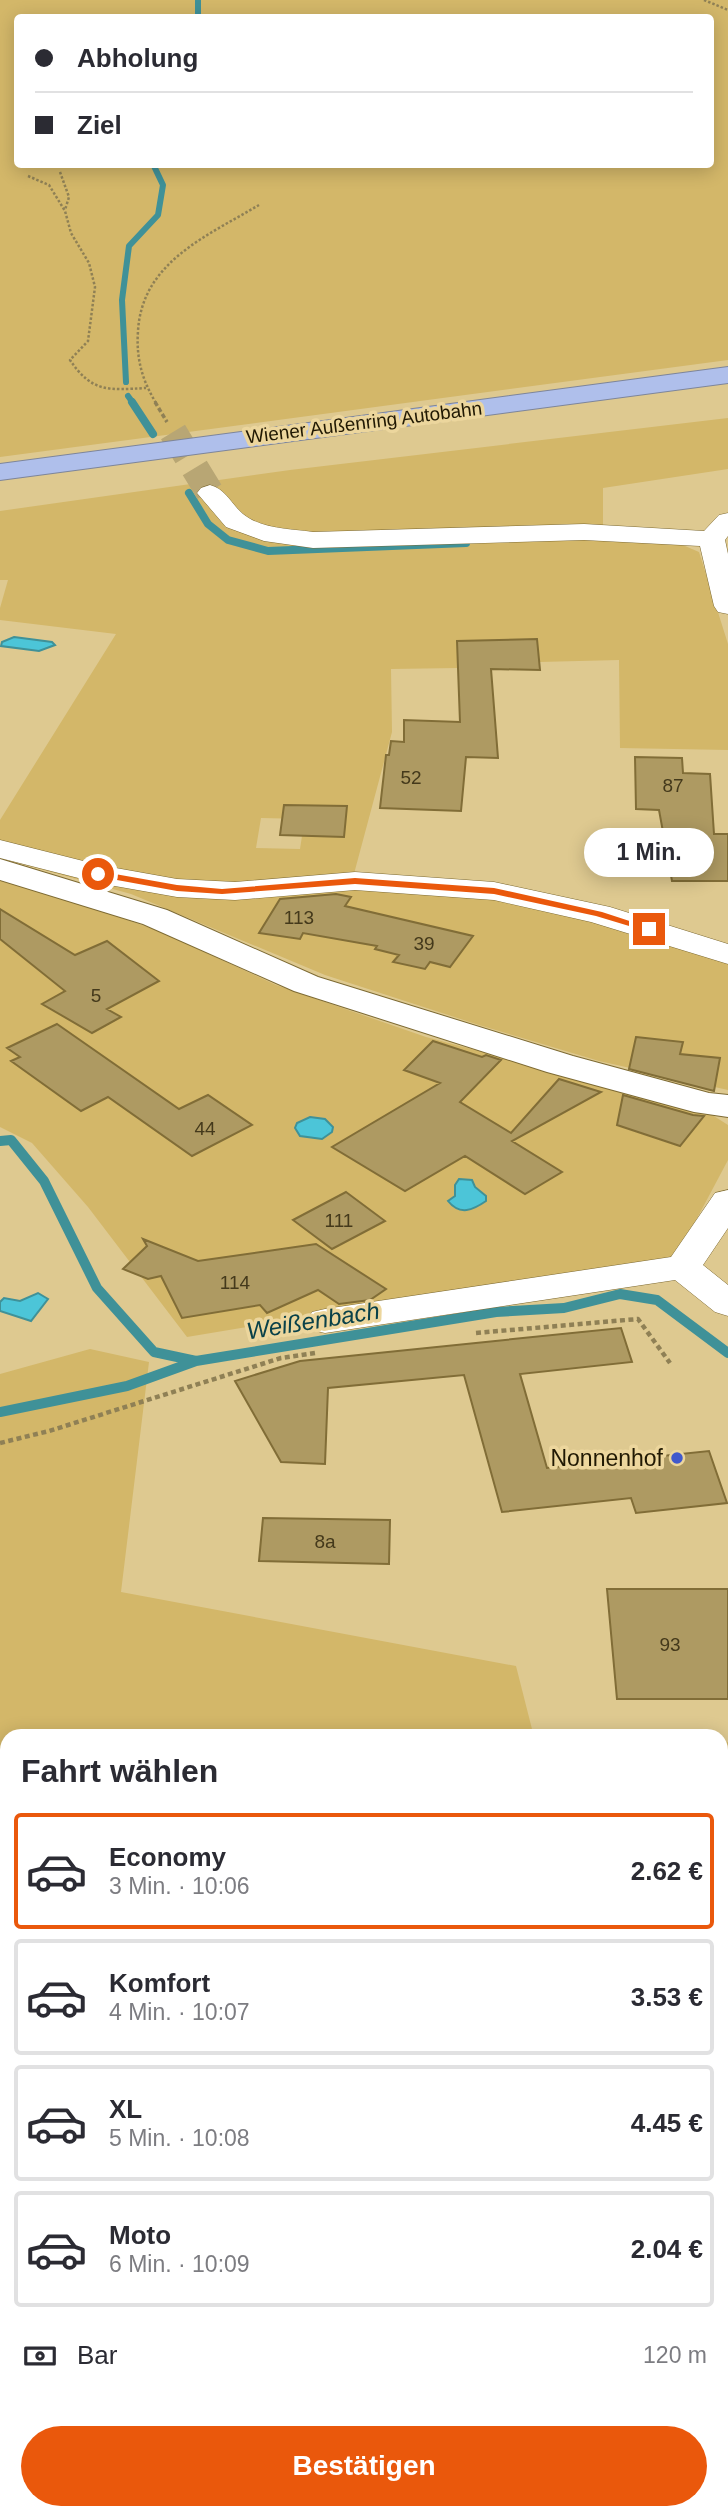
<!DOCTYPE html>
<html lang="de">
<meta charset="utf-8">
<style>
:root{--surface:#fff;--page:#f7f7f7;--text:#2b2b33;--muted:#7c7c81;--line:#e1e1e2;--accent:#ea580c}
body{margin:0;font-family:Helvetica,sans-serif;background:var(--page);color:var(--text);height:100vh;display:flex;flex-direction:column;font-size:26px;white-space:nowrap}
*{box-sizing:border-box;margin:0}
p{font-size:23px;color:var(--muted)}
.icon{flex:none;width:38px;height:38px;fill:none;stroke:currentColor;stroke-width:2;stroke-linecap:round;stroke-linejoin:round}
.map{position:relative;flex:1;overflow:hidden}
.side{position:absolute;left:0px;top:1729px;width:728px;height:791px;display:flex;flex-direction:column;background:var(--surface);border-radius:21px 21px 0 0;box-shadow:0 4px 18px #0003}
.side>*{flex:none}
.guide{position:absolute;left:14px;top:14px;width:700px;height:154px;border-radius:7px;box-shadow:0 4px 18px #0003;display:grid;align-content:center;height:154px;padding:0 21px;background:var(--surface)}
.end{position:absolute;width:32px;height:32px;margin:-16px;border:9px solid #ea580c;background:#fff;box-shadow:0 0 0 4px #fff}
.from{border-radius:50%}
.bubble{position:absolute;height:49px;border-radius:24px;background:var(--surface);box-shadow:0 4px 18px #0003;font-size:23px;font-weight:800;line-height:49px;text-align:center}
.guide b{display:flex;align-items:center;gap:24px;height:66px;font-size:26px}
.guide b+b{border-top:2px solid var(--line)}
.guide i{width:18px;height:18px;background:var(--text)}
ul{padding:0;list-style:none}
li{display:flex;align-items:center;gap:21px;height:116px;margin:0 14px 10px;padding:0 7px;border:4px solid var(--line);border-radius:7px}
li div{flex:1}
li b{display:block;font-size:26px}
li em{font-style:normal;font-weight:800}
li.current{border-color:var(--accent)}
li>.icon{width:63px;height:63px;stroke-width:1.5}
h2{padding:0 21px;font-size:32px;line-height:84px}
.pay{display:flex;align-items:center;gap:18px;height:77px;padding:0 21px;font-size:26px}
.pay p{margin-inline-start:auto}
.button{display:flex;gap:14px;margin-top:auto;padding:14px 21px}
.button a{flex:1;height:80px;border-radius:42px;background:var(--accent);color:#fff;font-size:28px;font-weight:800;line-height:80px;text-align:center}
.map>svg:first-child{display:block}
.green{fill:#d3b769;fill-rule:evenodd}
.water{fill:#4cc5d8;stroke:#3f9198;stroke-width:2}
.lines{fill:none;stroke-linecap:round;stroke-linejoin:round}
.stream-far2{stroke:#3f9198;stroke-width:6}
.stream-far1{stroke:#3f9198;stroke-width:8}
.stream{stroke:#3f9198;stroke-width:10}
.building{fill:#ae9a62;stroke:#816d37;stroke-width:2}
.minor-tunnel{stroke:#b8a674;stroke-width:28;stroke-dasharray:28 14;stroke-linecap:butt}
.minor-casing{stroke:#7d6a33;stroke-width:1}
.tertiary-casing{stroke:#7d6a33;stroke-width:2}
.motorway-casing{stroke:#7d859a;stroke-width:2}
.path-far3{stroke:#8f8055;stroke-width:2.5;stroke-dasharray:2.5 2;stroke-linecap:butt}
.path-far2{stroke:#8f8055;stroke-width:3.5;stroke-dasharray:4.5 2.5;stroke-linecap:butt}
.path-far1{stroke:#8f8055;stroke-width:4.5;stroke-dasharray:5 3.5;stroke-linecap:butt}
.path{stroke:#8f8055;stroke-width:6;stroke-dasharray:7 4.5;stroke-linecap:butt}
.minor{fill:#fff;fill-rule:evenodd}
.tertiary{fill:#fff;fill-rule:evenodd}
.motorway{fill:#afbfeb;fill-rule:evenodd}
.route{fill:#ea580c}
.poi-dot{fill:#4159cc;stroke:#ecd69d;stroke-width:2.5}
.labels{text-anchor:middle;stroke-width:7;stroke-linejoin:round;paint-order:stroke}
.far-street-label{font-size:19px;fill:#211903;stroke:#ecd69d}
.number-label{font-size:19px;fill:#44391b}
.poi-label{font-size:23px;fill:#211903;stroke:#ecd69d;text-anchor:end}
.water-label{font-size:24px;font-style:italic;fill:#094149;stroke:#ecd69d}
</style>
<div class="map">
<svg width="728" height="2520" viewBox="0 0 728 2520">
<rect width="100%" height="100%" fill="#dec990"/>
<path class="green" d="M 0,0 L 728,0 L 728,360 L 0,457 ZM 18,18 L 710,18 L 710,164 L 18,164 Z
M 728,418 L 728,469 L 603,488 L 603,529 L 255,536 L 623,536 L 678,543 L 699,552 L 728,644 L 728,750 L 620,748 L 619,660 L 539,662 L 537,639 L 457,641 L 458,668 L 391,669 L 392,732 L 351,885 L 481,896 L 599,921 L 728,961 L 728,1090 L 599,1061 L 479,1025 L 325,975 L 131,894 L 0,858 L 0,820 L 116,634 L 0,620 L 0,608 L 8,580 L 0,580 L 0,511 L 290,470 ZM 307,805 L 347,806 L 344,837 L 302,836 L 300,849 L 256,848 L 261,818 L 304,819 Z
M 0,879 L 41,890 L 159,931 L 276,985 L 426,1037 L 706,1111 L 728,1125 L 728,1160 L 677,1256 L 187,1337 L 88,1207 L 32,1143 L 0,1127 Z
M 90,1349 L 149,1362 L 121,1592 L 516,1666 L 533,1733 L 599,1736 L 7,1736 L 7,2513 L 721,2513 L 721,1741 L 728,1742 L 728,2520 L 0,2520 L 0,1374 Z"/>
<path class="water" d="M 14,637 L 52,642 L 55,645 L 39,651 L 1,646 L 2,642 Z
M 310,1117 L 325,1119 L 333,1127 L 332,1132 L 322,1139 L 300,1136 L 295,1128 L 297,1123 Z
M 459,1179 L 472,1180 L 475,1187 L 486,1196 L 486,1201 C 473,1210 460,1216 448,1201 L 455,1196 L 455,1185 Z
M 38,1293 L 48,1299 L 31,1321 L 0,1311 L 0,1302 L 4,1298 L 20,1301 Z"/>
<g class="lines">
<path class="stream-far2" d="M 198,0 L 198,18
M 126,382 L 122,300 L 129,246 L 158,215 L 163,185 L 153,164
M 128,396 L 133,403"/>
<path class="stream-far1" d="M 132,402 L 153,434
M 189,493 L 208,524 L 228,540 L 268,551 L 466,543"/>
<path class="stream" d="M 0,1141 L 11,1140 L 44,1181 L 97,1288 L 154,1352 L 196,1361 L 496,1312 L 564,1308 L 620,1294 L 657,1300 L 728,1353
M 0,1412 L 127,1386 L 196,1361"/>
</g>
<path class="building" d="M 537,639 L 540,670 L 491,669 L 498,758 L 466,757 L 461,811 L 380,808 L 386,755 L 389,755 L 391,741 L 404,742 L 404,720 L 460,722 L 457,641 Z
M 635,757 L 682,758 L 683,773 L 710,774 L 714,834 L 728,834 L 728,881 L 672,881 L 659,810 L 636,809 Z
M 284,805 L 347,806 L 344,837 L 280,835 Z
M 336,894 L 351,897 L 345,906 L 473,936 L 450,967 L 430,962 L 425,969 L 393,962 L 399,955 L 375,949 L 377,946 L 303,933 L 300,939 L 259,933 L 280,899 Z
M 0,909 L 75,955 L 107,941 L 159,981 L 107,1009 L 121,1017 L 92,1033 L 42,1004 L 65,991 L 0,939 Z
M 57,1024 L 179,1109 L 208,1095 L 252,1125 L 192,1156 L 108,1097 L 81,1111 L 11,1061 L 20,1057 L 7,1048 Z
M 636,1037 L 683,1042 L 680,1054 L 720,1058 L 714,1091 L 629,1069 Z
M 433,1041 L 482,1057 L 486,1055 L 501,1060 L 460,1102 L 511,1133 L 559,1079 L 601,1092 L 512,1141 L 562,1172 L 525,1194 L 465,1156 L 405,1191 L 332,1147 L 440,1083 L 404,1070 Z
M 623,1095 L 693,1115 L 704,1116 L 680,1146 L 617,1125 Z
M 346,1192 L 385,1221 L 332,1249 L 293,1220 Z
M 143,1239 L 198,1261 L 316,1244 L 386,1289 L 370,1300 L 339,1304 L 318,1290 L 267,1313 L 260,1305 L 182,1318 L 161,1276 L 148,1279 L 123,1269 L 147,1246 Z
M 621,1328 L 632,1362 L 520,1374 L 547,1468 L 709,1451 L 727,1503 L 636,1513 L 631,1498 L 502,1512 L 464,1375 L 328,1388 L 325,1464 L 281,1462 L 235,1381 L 300,1361 Z
M 263,1518 L 390,1520 L 389,1564 L 259,1561 Z
M 607,1589 L 728,1589 L 728,1699 L 617,1699 Z"/>
<g class="lines">
<path class="minor-tunnel" d="M 173,432 L 210,493"/>
<defs>
<path id="minor" d="M 210,485 C 226,489 231,504 243,514 C 261,529 291,529 313,532 L 584,524 L 704,531 L 719,515 L 728,513 L 728,536 L 725,540 L 728,554 L 728,614 L 718,612 L 714,606 L 700,546 L 584,540 L 313,548 L 264,541 L 226,527 L 197,493 L 201,488 Z
M 0,840 L 99,865 L 177,879 L 235,882 L 355,872 L 494,882 L 610,907 L 728,944 L 728,964 L 591,922 L 494,900 L 355,890 L 235,900 L 177,897 L 98,883 L 0,858 Z
M 728,1190 L 728,1228 L 703,1265 L 728,1285 L 728,1316 L 715,1312 L 675,1280 L 325,1333 L 312,1330 L 306,1321 L 312,1312 L 325,1309 L 671,1257 L 715,1193 Z"/>
<path id="tertiary" d="M 0,859 L 167,910 L 318,977 L 573,1056 L 709,1093 L 728,1095 L 728,1117 L 694,1112 L 547,1072 L 294,991 L 143,924 L 0,880 Z"/>
<path id="motorway" d="M 728,367 L 728,383 L 0,480 L 0,464 Z"/>
</defs>
<use href="#minor" class="minor-casing"/>
<use href="#tertiary" class="tertiary-casing"/>
<use href="#motorway" class="motorway-casing"/>
<path class="path-far3" d="M 704,0 L 728,10
M 60,172 L 69,197 L 65,210
M 28,176 L 49,185 L 65,211 L 71,233 L 89,263 L 95,287 L 88,341 L 70,360 C 92,393 109,390 146,388
M 156,403 C 142,380 136,358 138,331 C 142,262 207,236 259,205"/>
<path class="path-far2" d="M 155,402 L 167,422"/>
<path class="path-far1" d="M 476,1333 L 638,1319 L 670,1363
M 0,1443 L 49,1431 L 281,1358 L 315,1353"/>
<path class="path" d="M 0,2394 L 7,2396
M 721,2505 L 728,2505"/>
<use href="#minor" class="minor"/>
<use href="#tertiary" class="tertiary"/>
<use href="#motorway" class="motorway"/>
</g>
<path class="route" d="M 98,871 L 177,885 L 222,889 L 355,878 L 494,888 L 602,912 L 654,929 L 649,932 L 596,916 L 494,894 L 355,884 L 222,894 L 177,891 L 95,876 L 93,874 Z"/>
<circle class="poi-dot" cx="677" cy="1458" r="7"/>
<g class="labels">
<g class="far-street-label">
<text transform="translate(364 422) rotate(-7)" y="7">Wiener Außenring Autobahn</text>
</g>
<g class="number-label">
<text x="411" y="784">52</text>
<text x="673" y="792">87</text>
<text x="299" y="924">113</text>
<text x="424" y="950">39</text>
<text x="96" y="1002">5</text>
<text x="205" y="1135">44</text>
<text x="339" y="1227">111</text>
<text x="235" y="1289">114</text>
<text x="325" y="1548">8a</text>
<text x="670" y="1651">93</text>
</g>
<g class="poi-label">
<text x="663" y="1466">Nonnenhof</text>
</g>
<g class="water-label">
<text transform="translate(313 1321) rotate(-9)" y="8">Weißenbach</text>
</g>
</g>
</svg>
<i class="end from" style="left:98px;top:874px"></i>
<i class="end" style="left:649px;top:929px"></i>
<div class="bubble" style="left:584px;top:828px;width:130px">1 Min.</div>
<div class="guide">
<b><i class="from"></i>Abholung</b>
<b><i></i>Ziel</b>
</div>
<section class="side">
<h2>Fahrt wählen</h2>
<ul>
<li class="current"><svg class="icon" aria-label="car" viewBox="0 0 24 24"><path d="M5 17H2v-5l4-1 3-4h7l3 4 3 1v5h-3M9 17h6M6 11h13"/><circle cx="7" cy="17" r="2"/><circle cx="17" cy="17" r="2"/></svg><div><b>Economy</b><p>3 Min. · 10:06</p></div><em>2.62 €</em></li>
<li><svg class="icon" aria-label="car" viewBox="0 0 24 24"><path d="M5 17H2v-5l4-1 3-4h7l3 4 3 1v5h-3M9 17h6M6 11h13"/><circle cx="7" cy="17" r="2"/><circle cx="17" cy="17" r="2"/></svg><div><b>Komfort</b><p>4 Min. · 10:07</p></div><em>3.53 €</em></li>
<li><svg class="icon" aria-label="car" viewBox="0 0 24 24"><path d="M5 17H2v-5l4-1 3-4h7l3 4 3 1v5h-3M9 17h6M6 11h13"/><circle cx="7" cy="17" r="2"/><circle cx="17" cy="17" r="2"/></svg><div><b>XL</b><p>5 Min. · 10:08</p></div><em>4.45 €</em></li>
<li><svg class="icon" aria-label="car" viewBox="0 0 24 24"><path d="M5 17H2v-5l4-1 3-4h7l3 4 3 1v5h-3M9 17h6M6 11h13"/><circle cx="7" cy="17" r="2"/><circle cx="17" cy="17" r="2"/></svg><div><b>Moto</b><p>6 Min. · 10:09</p></div><em>2.04 €</em></li>
</ul>
<div class="pay"><svg class="icon" aria-label="cash" viewBox="0 0 24 24"><path d="M3 7h18v10H3z"/><circle cx="12" cy="12" r="2"/></svg>Bar<p>120 m</p></div>
<div class="button"><a>Bestätigen</a></div>
</section>
</div>
